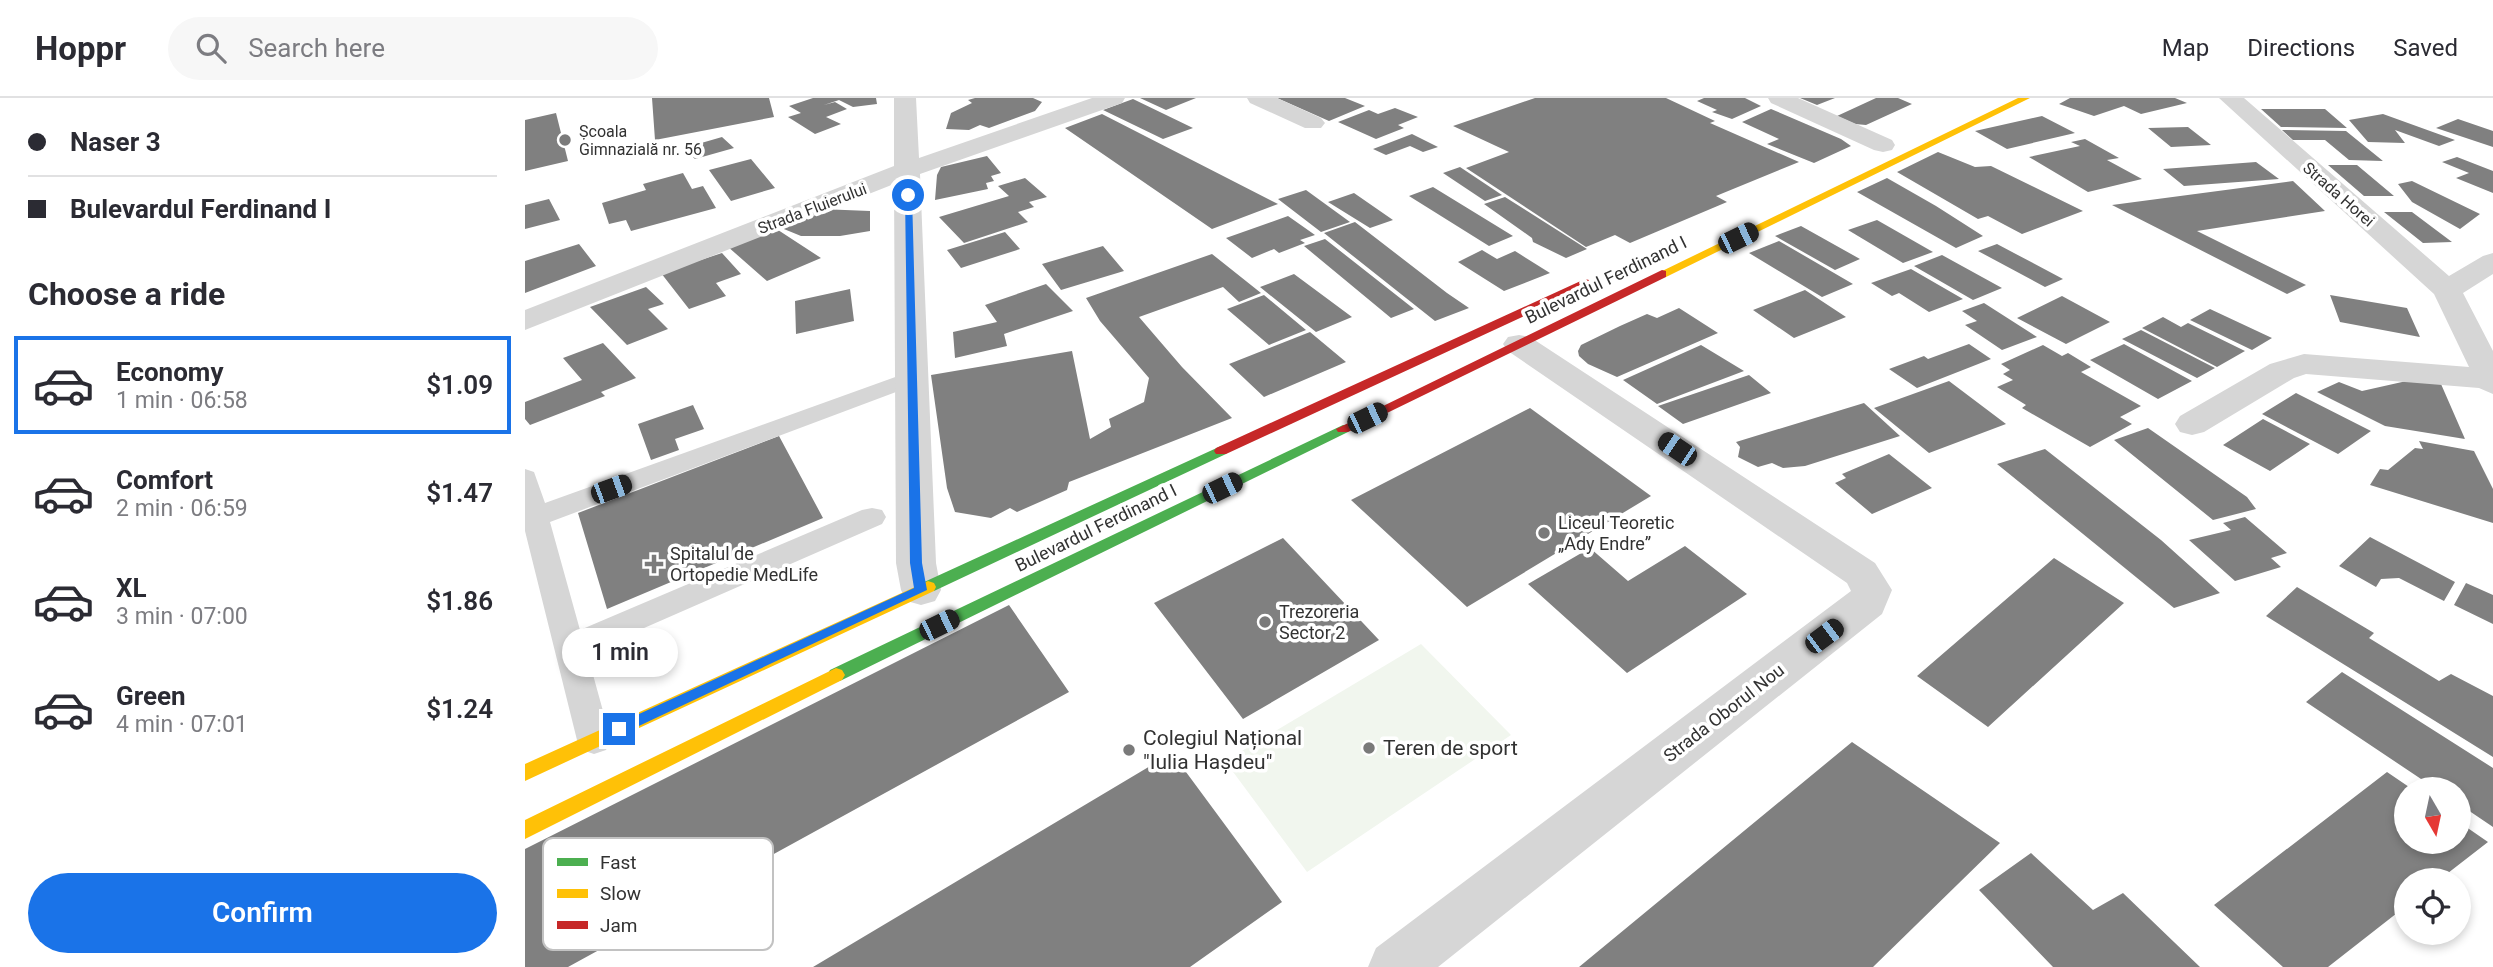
<!DOCTYPE html>
<meta charset="utf-8">
<style>
:root{--surface:#fff;--page:#f7f7f7;--text:#2b2b33;--muted:#7c7c81;--line:#e1e1e2;--accent:#1a73e8}
body{margin:0;font-family:Roboto,sans-serif;background:var(--page);color:var(--text);height:100vh;display:flex;flex-direction:column;font-size:26px;white-space:nowrap}
*{box-sizing:border-box;margin:0}
p{font-size:23px;color:var(--muted)}
.icon{flex:none;width:38px;height:38px;fill:none;stroke:currentColor;stroke-width:2;stroke-linecap:round;stroke-linejoin:round}
.map{position:relative;flex:1;overflow:hidden}
.sheet{display:flex;flex-direction:column;background:var(--surface);width:525px}
.sheet>*{flex:none}
.top-card{display:grid;align-content:center;height:154px;padding:0 28px;background:var(--surface)}
.needle{width:46px;rotate:171deg}
.controls{position:absolute;left:1869px;top:679px;display:grid;gap:14px}
.controls a{display:grid;place-items:center;width:77px;height:77px;border-radius:50%;background:var(--surface);box-shadow:0 4px 10px #0003;font-size:35px}
.end{position:absolute;width:32px;height:32px;margin:-16px;border:9px solid #1a73e8;background:#fff;box-shadow:0 0 0 4px #fff}
.from{border-radius:50%}
.bubble{position:absolute;height:49px;border-radius:24px;background:var(--surface);box-shadow:0 4px 10px #0003;font-size:23px;font-weight:600;line-height:49px;text-align:center}
.car{position:absolute;width:21px;height:42px;margin:-21px -10px;border-radius:9px;box-shadow:0 0 5px 2px #0007;background:linear-gradient(#222 24%,#8ab4d8 0 40%,#222 0 76%,#8ab4d8 0 86%,#222 0)}
.top-card b{display:flex;align-items:center;gap:24px;height:66px;font-size:26px}
.top-card b+b{border-top:2px solid var(--line)}
.top-card i{width:18px;height:18px;background:var(--text)}
ul{padding:0;list-style:none}
li{display:flex;align-items:center;gap:21px;height:98px;margin:0 14px 10px;padding:0 14px;border:4px solid transparent;border-radius:0px}
li div{flex:1}
li b{display:block;font-size:26px}
li em{font-style:normal;font-weight:600}
li.active{border-color:var(--accent)}
li>.icon{width:63px;height:63px;stroke-width:1.5}
h2{padding:0 28px;font-size:32px;line-height:84px}
.action{display:flex;gap:14px;margin-top:auto;padding:14px 28px}
.action a{flex:1;height:80px;border-radius:42px;background:var(--accent);color:#fff;font-size:28px;font-weight:600;line-height:80px;text-align:center}
header{display:flex;align-items:center;gap:42px;box-sizing:border-box;height:98px;padding:0 35px;background:var(--surface);border-bottom:2px solid var(--line)}
header strong{font-size:33px}
nav{display:flex;gap:38px;margin-inline-start:auto;font-size:24px}
.search{width:490px;height:63px;background:var(--page);display:flex;align-items:center;gap:18px;box-sizing:border-box;padding:0 24px;border-radius:38px;color:var(--muted);font-size:26px}
main{display:flex;flex:1;min-height:0}
.map>svg:first-child{display:block}
.green{fill:#f1f6ee}
.building{fill:#808080}
.lines{fill:none;stroke-linecap:round;stroke-linejoin:round}
.lane{fill:#d6d6d6;fill-rule:evenodd}
.street{fill:#d6d6d6;fill-rule:evenodd}
.fast{fill:#4caf50;fill-rule:evenodd}
.slow{fill:#ffc107;fill-rule:evenodd}
.jam{fill:#c62828;fill-rule:evenodd}
.route{fill:#1a73e8}
.poi-dot{fill:#7a7a7a;stroke:#fff;stroke-width:2.5}
.labels{text-anchor:middle;stroke-width:7;stroke-linejoin:round;paint-order:stroke}
.far-poi-label{font-size:16px;fill:#323232;stroke:#fff;text-anchor:start}
.far-street-label{font-size:16px;fill:#323232;stroke:#fff}
.street-label{font-size:18px;fill:#323232;stroke:#fff}
.poi-label{font-size:18px;fill:#323232;stroke:#fff;text-anchor:start}
.near-poi-label{font-size:21px;fill:#323232;stroke:#fff;text-anchor:start}
.key{fill:#fff;stroke:#c2c2c2;stroke-width:2}
.key-label{font-size:19px;fill:#323232}
</style>
<header>
<strong>Hoppr</strong>
<div class="search"><svg class="icon" aria-label="search" viewBox="0 0 24 24"><circle cx="10" cy="10" r="6"/><path d="M15 15l6 6"/></svg>Search here</div>
<nav><a>Map</a><a>Directions</a><a>Saved</a></nav>
</header>
<main>
<section class="sheet">
<div class="top-card">
<b><i class="from"></i>Naser 3</b>
<b><i></i>Bulevardul Ferdinand I</b>
</div>
<h2>Choose a ride</h2>
<ul>
<li class="active"><svg class="icon" aria-label="car" viewBox="0 0 24 24"><path d="M5 17H2v-5l4-1 3-4h7l3 4 3 1v5h-3M9 17h6M6 11h13"/><circle cx="7" cy="17" r="2"/><circle cx="17" cy="17" r="2"/></svg><div><b>Economy</b><p>1 min · 06:58</p></div><em>$1.09</em></li>
<li><svg class="icon" aria-label="car" viewBox="0 0 24 24"><path d="M5 17H2v-5l4-1 3-4h7l3 4 3 1v5h-3M9 17h6M6 11h13"/><circle cx="7" cy="17" r="2"/><circle cx="17" cy="17" r="2"/></svg><div><b>Comfort</b><p>2 min · 06:59</p></div><em>$1.47</em></li>
<li><svg class="icon" aria-label="car" viewBox="0 0 24 24"><path d="M5 17H2v-5l4-1 3-4h7l3 4 3 1v5h-3M9 17h6M6 11h13"/><circle cx="7" cy="17" r="2"/><circle cx="17" cy="17" r="2"/></svg><div><b>XL</b><p>3 min · 07:00</p></div><em>$1.86</em></li>
<li><svg class="icon" aria-label="car" viewBox="0 0 24 24"><path d="M5 17H2v-5l4-1 3-4h7l3 4 3 1v5h-3M9 17h6M6 11h13"/><circle cx="7" cy="17" r="2"/><circle cx="17" cy="17" r="2"/></svg><div><b>Green</b><p>4 min · 07:01</p></div><em>$1.24</em></li>
</ul>
<div class="action"><a>Confirm</a></div>
</section>
<div class="map">
<svg width="1968" height="869" viewBox="0 0 1968 869">
<rect width="100%" height="100%" fill="#fff"/>
<path class="green" d="M 896,546 L 986,637 L 782,774 L 700,663 Z"/>
<path class="building" d="M 127,0 L 244,0 L 249,19 L 130,42 Z
M 288,0 L 351,0 L 352,6 L 328,9 L 314,2 L 299,7 L 310,4 L 322,11 L 301,19 L 316,26 L 290,36 L 263,19 L 276,15 L 264,8 Z
M 450,0 L 508,0 L 517,4 L 510,13 L 464,30 L 455,27 L 444,32 L 421,31 L 426,15 L 447,5 L 443,2 Z
M 615,0 L 671,0 L 641,12 Z
M 752,0 L 820,0 L 840,8 L 804,23 Z
M 1010,0 L 1141,0 L 1190,23 L 1185,25 L 1274,64 L 1191,98 L 1202,104 L 1105,145 L 1090,137 L 1061,149 L 941,70 L 984,54 L 928,28 Z
M 1179,0 L 1220,0 L 1236,8 L 1207,21 L 1187,14 L 1192,12 L 1172,3 Z
M 1275,0 L 1310,0 L 1292,7 Z
M 1351,0 L 1373,0 L 1387,6 L 1341,27 L 1330,26 L 1312,18 Z
M 1545,0 L 1650,0 L 1662,5 L 1616,16 L 1599,8 L 1569,18 L 1534,6 Z
M 608,1 L 668,30 L 638,41 L 578,12 Z
M 870,10 L 893,19 L 873,27 L 879,30 L 851,41 L 813,24 L 844,12 L 853,16 Z
M 1246,11 L 1316,41 L 1326,48 L 1289,65 L 1242,46 L 1254,41 L 1217,24 Z
M 1736,11 L 1800,11 L 1822,30 L 1756,29 Z
M 31,15 L 43,63 L 0,73 L 0,22 Z
M 577,16 L 753,106 L 687,131 L 540,30 Z
M 1858,16 L 1930,42 L 1914,48 L 1870,32 L 1880,45 L 1843,44 L 1824,22 Z
M 1517,18 L 1550,35 L 1482,51 L 1450,33 Z
M 1933,21 L 1968,33 L 1968,49 L 1911,30 Z
M 1663,29 L 1686,47 L 1646,49 L 1623,30 Z
M 1757,32 L 1821,33 L 1858,63 L 1824,62 L 1800,42 L 1768,42 Z
M 887,36 L 913,49 L 898,54 L 885,48 L 861,57 L 848,51 Z
M 197,39 L 209,50 L 170,61 L 159,50 Z
M 1560,41 L 1594,60 L 1582,62 L 1617,81 L 1563,94 L 1504,59 L 1555,48 L 1546,44 Z
M 1413,54 L 1450,69 L 1466,68 L 1558,113 L 1497,136 L 1463,118 L 1453,121 L 1372,74 Z
M 462,58 L 476,75 L 466,78 L 469,83 L 461,85 L 463,91 L 410,102 L 412,77 L 416,69 Z
M 1932,59 L 1968,73 L 1968,95 L 1931,80 L 1944,75 L 1917,64 Z
M 226,61 L 250,90 L 206,103 L 184,72 Z
M 1731,64 L 1754,81 L 1659,88 L 1638,71 Z
M 1803,67 L 1832,67 L 1869,98 L 1839,98 Z
M 935,69 L 977,97 L 960,103 L 918,75 Z
M 158,75 L 167,91 L 178,88 L 191,110 L 106,133 L 101,122 L 84,126 L 77,105 L 121,92 L 118,86 Z
M 500,80 L 522,99 L 504,104 L 509,109 L 493,114 L 503,124 L 439,145 L 414,119 L 484,98 L 473,88 Z
M 1362,80 L 1411,108 L 1458,138 L 1431,150 L 1332,94 Z
M 1768,83 L 1800,113 L 1672,133 L 1781,187 L 1762,196 L 1587,107 Z
M 1887,83 L 1955,116 L 1935,131 L 1887,104 L 1873,86 Z
M 908,89 L 988,138 L 964,148 L 884,98 Z
M 781,92 L 825,124 L 796,134 L 753,101 Z
M 829,95 L 868,122 L 845,130 L 803,104 Z
M 980,99 L 1062,151 L 1041,160 L 1008,144 L 1007,140 L 959,106 Z
M 24,101 L 35,122 L 0,131 L 0,107 Z
M 295,111 L 345,113 L 345,133 L 315,138 L 276,138 L 254,129 Z
M 1859,114 L 1887,114 L 1927,144 L 1898,145 Z
M 763,118 L 790,137 L 775,142 L 780,145 L 754,155 L 749,151 L 727,160 L 701,140 Z
M 1352,122 L 1408,154 L 1378,165 L 1323,132 Z
M 830,124 L 922,195 L 944,210 L 910,223 L 799,135 Z
M 1276,128 L 1335,161 L 1310,172 L 1250,138 Z
M 250,130 L 296,160 L 242,183 L 202,148 Z
M 480,134 L 495,151 L 436,170 L 422,152 Z
M 800,141 L 889,211 L 866,220 L 779,148 Z
M 1254,143 L 1328,186 L 1297,199 L 1224,155 Z
M 54,146 L 71,168 L 0,195 L 0,163 Z
M 1472,146 L 1538,181 L 1520,189 L 1453,153 Z
M 578,148 L 599,173 L 536,192 L 517,166 Z
M 957,152 L 972,161 L 990,153 L 1025,175 L 979,193 L 933,164 Z
M 197,155 L 216,176 L 191,185 L 201,198 L 164,211 L 136,175 Z
M 687,156 L 736,195 L 714,204 L 698,189 L 614,219 L 657,269 L 707,320 L 544,384 L 542,392 L 492,414 L 485,410 L 466,420 L 430,414 L 422,390 L 406,277 L 547,253 L 565,341 L 586,329 L 584,321 L 619,304 L 624,280 L 575,223 L 561,200 Z
M 1417,157 L 1477,190 L 1448,202 L 1389,168 Z
M 1386,171 L 1438,201 L 1404,214 L 1374,195 L 1367,198 L 1346,185 Z
M 769,176 L 827,219 L 791,234 L 735,189 Z
M 521,186 L 548,213 L 479,236 L 482,248 L 430,260 L 428,234 L 472,224 L 460,207 Z
M 121,189 L 139,206 L 123,211 L 143,231 L 102,247 L 65,209 Z
M 325,191 L 329,223 L 271,236 L 270,203 Z
M 1280,192 L 1321,219 L 1269,240 L 1228,212 Z
M 739,197 L 781,232 L 744,247 L 702,211 Z
M 1805,197 L 1882,210 L 1895,239 L 1815,224 Z
M 1537,198 L 1585,224 L 1541,246 L 1492,220 Z
M 1459,205 L 1512,239 L 1477,252 L 1440,227 L 1452,223 L 1437,213 Z
M 1154,210 L 1193,235 L 1092,279 L 1063,266 L 1054,258 L 1053,253 L 1056,247 L 1095,228 L 1122,216 L 1132,220 Z
M 1685,211 L 1747,240 L 1727,252 L 1665,222 Z
M 1638,219 L 1656,229 L 1663,225 L 1720,253 L 1692,269 L 1617,230 Z
M 1616,232 L 1690,270 L 1672,280 L 1597,241 Z
M 785,234 L 821,264 L 739,299 L 704,266 Z
M 78,245 L 111,280 L 76,294 L 80,298 L 5,327 L 0,321 L 0,304 L 57,282 L 38,260 Z
M 1444,246 L 1466,261 L 1392,290 L 1364,271 L 1399,258 L 1403,261 Z
M 1599,246 L 1667,283 L 1633,301 L 1565,262 Z
M 1176,247 L 1219,273 L 1132,306 L 1098,282 Z
M 1518,247 L 1537,258 L 1543,255 L 1566,269 L 1556,274 L 1616,308 L 1595,319 L 1607,326 L 1565,349 L 1497,310 L 1501,307 L 1472,289 L 1488,282 L 1478,276 L 1485,272 L 1476,266 Z
M 1224,277 L 1246,295 L 1158,326 L 1133,308 Z
M 1886,282 L 1916,286 L 1940,341 L 1860,328 L 1792,294 L 1814,284 L 1837,293 Z
M 1424,283 L 1481,326 L 1404,355 L 1349,310 Z
M 1771,295 L 1846,333 L 1813,356 L 1737,316 Z
M 1339,305 L 1375,338 L 1280,368 L 1258,370 L 1247,365 L 1233,369 L 1213,359 L 1215,349 L 1211,344 Z
M 168,307 L 179,331 L 150,341 L 154,352 L 126,362 L 113,326 Z
M 1005,310 L 1126,398 L 942,509 L 826,402 Z
M 1738,321 L 1785,346 L 1745,373 L 1698,347 Z
M 1623,330 L 1722,399 L 1731,411 L 1688,422 L 1589,342 Z
M 254,338 L 298,420 L 82,511 L 53,415 Z
M 1894,343 L 1949,353 L 1968,391 L 1968,425 L 1845,387 L 1855,371 L 1863,372 L 1890,350 L 1898,351 Z
M 1520,351 L 1636,442 L 1695,495 L 1649,510 L 1472,366 Z
M 1364,356 L 1407,390 L 1347,416 L 1310,385 L 1321,380 L 1317,376 Z
M 1720,419 L 1762,455 L 1746,460 L 1756,469 L 1710,483 L 1664,442 L 1706,432 L 1698,425 Z
M 1845,439 L 1930,484 L 1919,503 L 1874,480 L 1856,481 L 1851,489 L 1814,468 Z
M 758,440 L 854,542 L 718,621 L 629,505 Z
M 1160,448 L 1222,496 L 1102,575 L 1003,486 L 1065,450 L 1103,483 Z
M 1529,460 L 1599,505 L 1463,629 L 1392,578 Z
M 1941,485 L 1968,497 L 1968,526 L 1929,507 Z
M 1772,489 L 1849,535 L 1844,540 L 1914,583 L 1926,576 L 1968,598 L 1968,659 L 1741,518 Z
M 484,507 L 544,594 L 43,869 L 0,869 L 0,751 Z
M 1817,574 L 1968,670 L 1968,729 L 1934,706 L 1934,691 L 1911,691 L 1781,604 Z
M 1327,644 L 1475,745 L 1348,869 L 1054,869 Z
M 647,655 L 757,804 L 665,869 L 288,869 Z
M 1862,674 L 1887,691 L 1881,691 L 1881,744 L 1934,744 L 1934,724 L 1963,744 L 1914,782 L 1881,782 L 1881,808 L 1803,869 L 1758,869 L 1689,807 Z
M 1506,755 L 1568,812 L 1598,795 L 1675,869 L 1528,869 L 1454,792 Z"/>
<g class="lines">
<path class="lane" d="M 387,273 L 395,275 L 399,280 L 395,285 L 25,424 L 55,532 L 337,412 L 347,410 L 357,412 L 361,419 L 357,426 L 62,555 L 86,642 L 81,652 L 69,656 L 57,652 L 52,642 L 0,433 L 0,371 L 9,374 L 20,405 Z"/>
<path class="street" d="M 369,0 L 391,0 L 394,60 L 567,0 L 600,0 L 597,5 L 395,76 L 411,465 L 416,492 L 410,503 L 396,507 L 382,503 L 376,492 L 371,465 L 369,86 L 0,232 L 0,212 L 369,68 Z
M 722,0 L 752,0 L 796,20 L 800,25 L 796,30 L 780,30 L 725,5 Z
M 1243,0 L 1273,0 L 1367,42 L 1370,47 L 1367,52 L 1358,54 L 1349,52 L 1246,5 Z
M 1694,0 L 1719,0 L 1924,178 L 1958,158 L 1968,155 L 1968,176 L 1938,195 L 1968,253 L 1968,296 L 1954,290 L 1781,276 L 1769,280 L 1679,334 L 1667,337 L 1655,334 L 1650,326 L 1655,318 L 1745,266 L 1779,256 L 1944,269 L 1909,196 Z
M 994,237 L 1005,239 L 1350,465 L 1367,492 L 1357,516 L 913,869 L 843,869 L 851,850 L 1326,493 L 1322,485 L 983,253 L 978,246 L 983,239 Z"/>
<path class="fast" d="M 818,327 L 823,328 L 825,331 L 823,334 L 317,582 L 311,584 L 305,582 L 302,577 L 305,572 Z
M 696,348 L 701,350 L 703,353 L 701,356 L 409,493 L 397,493 L 395,489 L 397,485 Z"/>
<path class="slow" d="M 1493,0 L 1505,0 L 1141,179 L 1133,179 L 1131,176 Z
M 403,483 L 409,485 L 411,489 L 409,493 L 0,683 L 0,666 Z
M 311,570 L 317,572 L 320,577 L 317,582 L 0,741 L 0,722 Z"/>
<path class="jam" d="M 1137,172 L 1141,173 L 1141,179 L 823,334 L 813,334 L 811,331 Z
M 1060,181 L 1064,182 L 1064,188 L 701,356 L 691,356 L 689,353 L 691,350 Z"/>
</g>
<path class="route" d="M 380,96 L 387,97 L 397,465 L 402,492 L 99,635 L 90,635 L 90,627 L 389,490 L 385,465 Z"/>
<g class="poi-dot">
<circle cx="40" cy="42" r="7"/>
<circle cx="1019" cy="435" r="7"/>
<path d="M125.5 455.5h7v7h7v7h-7v7h-7v-7h-7v-7h7z"/>
<circle cx="740" cy="524" r="7"/>
<circle cx="844" cy="650" r="7"/>
<circle cx="604" cy="652" r="7"/>
</g>
<g class="labels">
<g class="far-poi-label">
<text x="54" y="39">Școala<tspan x="54" dy="18">Gimnazială nr. 56</tspan></text>
</g>
<g class="far-street-label">
<text transform="translate(1814 96) rotate(41)" y="6">Strada Horei</text>
<text transform="translate(287 110) rotate(-21)" y="6">Strada Fluierului</text>
</g>
<g class="street-label">
<text transform="translate(1081 182) rotate(-26)" y="6">Bulevardul Ferdinand I</text>
<text transform="translate(571 430) rotate(-26)" y="6">Bulevardul Ferdinand I</text>
<text transform="translate(1199 615) rotate(-38)" y="6">Strada Oborul Nou</text>
</g>
<g class="poi-label">
<text x="1033" y="431">Liceul Teoretic<tspan x="1033" dy="21">„Ady Endre”</tspan></text>
<text x="145" y="462">Spitalul de<tspan x="145" dy="21">Ortopedie MedLife</tspan></text>
<text x="754" y="520">Trezoreria<tspan x="754" dy="21">Sector 2</tspan></text>
</g>
<g class="near-poi-label">
<text x="618" y="647">Colegiul Național<tspan x="618" dy="24">"Iulia Hașdeu"</tspan></text>
<text x="858" y="657">Teren de sport</text>
</g>
</g>
<rect x="18" y="740" width="230" height="112" rx="10" class="key"/>
<rect x="32" y="760" width="31" height="8" fill="#4caf50"/>
<rect x="32" y="791" width="31" height="9" fill="#ffc107"/>
<rect x="32" y="823" width="31" height="8" fill="#c62828"/>
<g class="key-label">
<text x="75" y="771">Fast</text>
<text x="75" y="802">Slow</text>
<text x="75" y="834">Jam</text>
</g>
</svg>
<div class="controls">
<a><svg class="needle" viewBox="-14 -14 28 28"><path d="M0-13l5 13h-10z" fill="#e53935"/><path d="M0 13l5-13h-10z" fill="#7c7c81"/></svg></a>
<a><svg class="icon" aria-label="locate" viewBox="0 0 24 24"><circle cx="12" cy="12" r="6"/><path d="M12 2v4M12 18v4M2 12h4M18 12h4"/></svg></a>
</div>
<i class="end from" style="left:383px;top:97px"></i>
<i class="end" style="left:94px;top:631px"></i>
<div class="bubble" style="left:37px;top:530px;width:116px">1 min</div>
<i class="car" style="left:1213px;top:140px;rotate:64deg"></i>
<i class="car" style="left:842px;top:320px;rotate:64deg"></i>
<i class="car" style="left:1152px;top:351px;rotate:304deg"></i>
<i class="car" style="left:697px;top:390px;rotate:64deg"></i>
<i class="car" style="left:86px;top:391px;rotate:70deg"></i>
<i class="car" style="left:414px;top:527px;rotate:64deg"></i>
<i class="car" style="left:1299px;top:538px;rotate:53deg"></i>
</div>
</main>
